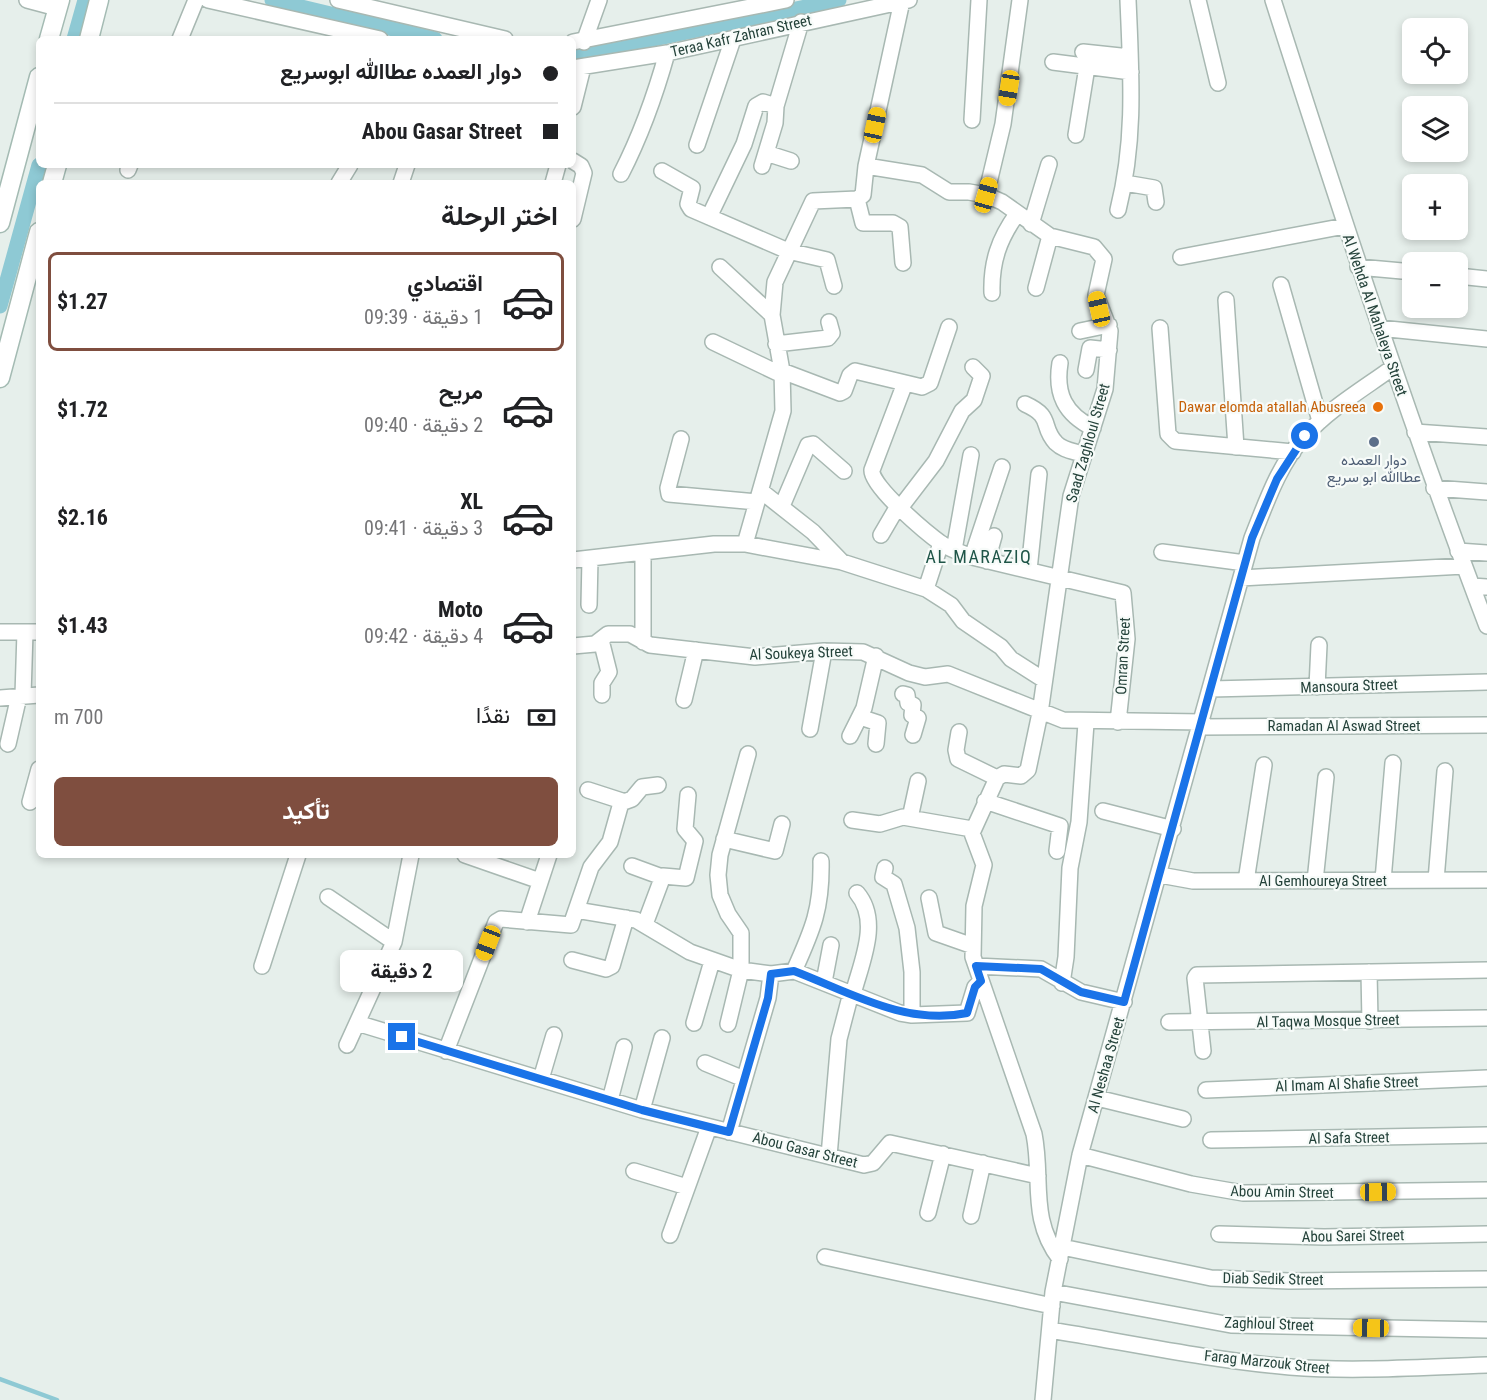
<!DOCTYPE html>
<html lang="ar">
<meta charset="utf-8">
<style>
:root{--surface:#fff;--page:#f2f2f2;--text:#202124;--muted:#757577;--line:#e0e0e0;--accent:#7f4e3f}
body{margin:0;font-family:"Roboto Condensed",Vazirmatn,sans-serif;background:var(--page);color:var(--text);direction:rtl;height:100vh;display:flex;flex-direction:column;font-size:22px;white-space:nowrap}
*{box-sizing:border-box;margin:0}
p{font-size:20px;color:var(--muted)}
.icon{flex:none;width:33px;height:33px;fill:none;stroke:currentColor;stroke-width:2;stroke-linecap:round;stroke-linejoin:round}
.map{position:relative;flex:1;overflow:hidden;direction:ltr}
.details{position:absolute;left:36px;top:180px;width:540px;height:678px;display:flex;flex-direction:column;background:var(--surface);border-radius:9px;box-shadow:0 3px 9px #0003;direction:rtl}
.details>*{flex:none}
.top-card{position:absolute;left:36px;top:36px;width:540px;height:132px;border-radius:9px;box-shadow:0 3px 9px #0003;direction:rtl;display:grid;align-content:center;height:132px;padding:0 18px;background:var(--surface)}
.buttons{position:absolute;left:1402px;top:18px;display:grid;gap:12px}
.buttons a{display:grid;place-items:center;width:66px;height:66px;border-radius:9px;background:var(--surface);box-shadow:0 3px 9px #0003;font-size:30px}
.end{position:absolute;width:27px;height:27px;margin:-14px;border:8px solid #1a73e8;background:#fff;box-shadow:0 0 0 3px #fff}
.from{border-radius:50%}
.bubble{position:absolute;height:42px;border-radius:9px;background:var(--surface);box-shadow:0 3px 9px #0003;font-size:20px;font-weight:700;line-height:42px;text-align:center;direction:rtl}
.car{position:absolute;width:18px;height:36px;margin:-18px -9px;border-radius:8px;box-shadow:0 0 4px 2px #0007;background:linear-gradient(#f5c518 24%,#345 0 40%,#f5c518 0 76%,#345 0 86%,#f5c518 0)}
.top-card b{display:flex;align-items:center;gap:21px;height:57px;font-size:22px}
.top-card b+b{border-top:2px solid var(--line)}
.top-card i{width:15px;height:15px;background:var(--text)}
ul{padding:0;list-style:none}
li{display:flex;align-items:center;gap:18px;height:99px;margin:0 12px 9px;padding:0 6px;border:3px solid transparent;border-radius:9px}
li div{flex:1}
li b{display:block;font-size:22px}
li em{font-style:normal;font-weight:700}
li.current{border-color:var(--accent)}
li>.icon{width:54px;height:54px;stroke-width:1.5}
h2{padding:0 18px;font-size:27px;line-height:72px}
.pay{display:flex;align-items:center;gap:15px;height:66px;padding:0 18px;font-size:22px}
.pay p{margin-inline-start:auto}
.primary-button{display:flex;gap:12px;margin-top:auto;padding:12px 18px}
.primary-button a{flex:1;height:69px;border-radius:9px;background:var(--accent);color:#fff;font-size:24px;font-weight:700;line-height:69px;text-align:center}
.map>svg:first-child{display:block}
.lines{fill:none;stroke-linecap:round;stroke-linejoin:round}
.stream{stroke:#8ec9d4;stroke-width:4.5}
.canal{stroke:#8ec9d4;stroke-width:15}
.street-casing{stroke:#a8b8b2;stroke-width:18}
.secondary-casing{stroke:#a4bbb3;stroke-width:21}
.street{stroke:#fff;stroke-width:15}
.secondary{stroke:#fff;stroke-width:18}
.route{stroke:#1a73e8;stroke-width:8}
.food-dot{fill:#e8710a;stroke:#f7fbf9;stroke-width:2}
.service-dot{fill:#5c6f8a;stroke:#f7fbf9;stroke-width:2}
.labels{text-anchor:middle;stroke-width:4.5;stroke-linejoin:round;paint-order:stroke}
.street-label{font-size:15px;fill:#24423a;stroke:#f7fbf9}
.food-label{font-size:15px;fill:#c56008;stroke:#f7fbf9;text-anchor:end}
.service-label{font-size:15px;fill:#4e5e75;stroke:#f7fbf9}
.quarter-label{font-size:18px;letter-spacing:1.5px;fill:#1f5548;stroke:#f7fbf9}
</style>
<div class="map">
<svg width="1487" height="1400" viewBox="0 0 1487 1400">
<rect width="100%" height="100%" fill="#e6efeb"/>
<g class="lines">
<path class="stream" d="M 0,1379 L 57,1400"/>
<path class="canal" d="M 272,0 L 435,39
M 74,39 L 85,0
M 573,56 L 839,0
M 0,306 L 39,165"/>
<defs>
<path id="street" d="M 27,0 L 57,8
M 208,0 L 380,39
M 338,0 L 505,39
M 1198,0 L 1218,83
M 1273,0 C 1340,210 1408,419 1487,626
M 180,39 L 196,0
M 573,42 L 786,0
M 584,42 L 599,0
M 1083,52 L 1130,57
M 1053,62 L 1131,72
M 573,68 L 667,53 L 909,0
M 573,107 L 583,67
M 972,120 L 979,0
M 1076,135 L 1087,67
M 697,145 L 733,39
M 766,153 L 791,161
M 573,161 L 581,166 L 584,173 L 573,219
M 762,166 L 775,123 L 776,106 L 801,22
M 866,166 L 922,175 L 949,192 L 969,192 L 986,195 L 1002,202 L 1050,236 L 1094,247 L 1104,259 L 1096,295 L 1110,331 L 1105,389 L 1071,496 L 1040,713 L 1028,770 L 1021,776 L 1004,774 L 997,778 L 972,833 L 984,865 L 974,906 L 973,957 L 1034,1134 C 1043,1179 1029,1219 1060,1259
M 128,170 L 130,165
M 662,171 L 692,188 L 688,204 L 691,209 L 788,251 L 827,260 L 834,286
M 621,174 C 641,135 655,96 667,53
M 339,183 L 350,165
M 401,183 L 407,165
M 553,183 L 558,165
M 1125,183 L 1154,188 L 1156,202
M 986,195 L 1003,124 L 1020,0
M 857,199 L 863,223 L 893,223 L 900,227 L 903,263
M 1118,210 C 1136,139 1131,73 1128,0
M 709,217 L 744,144 L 756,106 L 763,102 L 776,106
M 1031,224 L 1049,164
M 1181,257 L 1345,226
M 720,267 L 772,315
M 1358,267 L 1413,272
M 1458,276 L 1487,279
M 1281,285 L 1320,421
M 1036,288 L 1050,236
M 992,293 C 991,262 999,239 1017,214
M 1226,300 L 1236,447
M 1160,328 L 1168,434 L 1175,441 L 1293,452
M 1379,328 L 1487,339
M 1080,331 L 1109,325
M 713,342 L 782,375
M 776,344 L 828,338 L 832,333 L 829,322
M 1060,363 C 1055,394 1065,414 1093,428
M 1086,370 L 1090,348 L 1109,350
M 782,371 L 840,393 L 844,391 L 850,375 L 855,371 L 922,387 L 930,383 L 949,327
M 905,383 L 872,470 C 870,486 928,534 942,544 C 952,550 962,553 972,557 L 1123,593 L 1127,639 L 1118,722
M 1025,404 C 1054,417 1040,426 1056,443 C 1063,450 1073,451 1082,454
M 1415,432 L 1487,437
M 681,439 L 668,488 L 669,494 L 757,502
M 1434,488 L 1487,492
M 761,491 L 813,532 L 842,562
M 782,506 L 808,445 L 813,444 L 844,471
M 900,508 L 936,461 L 962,411 L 974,400 L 982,376 L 973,367
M 881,535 L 898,506
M 745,544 L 783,411 L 782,371 L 772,315 L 775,282 L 813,201 L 857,199 L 863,195 L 866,166 L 902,1
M 954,550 L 971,455
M 1458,551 L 1487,553
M 1162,552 L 1245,563
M 972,557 L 1002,467
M 573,560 L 714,544 L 745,544 L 842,562 L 926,589 L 951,605 L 963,621 L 1001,647 L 1011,659 L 1044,680
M 987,561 L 994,536
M 1029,570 L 1039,474
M 1241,578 L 1464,566
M 1472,586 L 1487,587
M 926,589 L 941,543
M 589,605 L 590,558
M 0,632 L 39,632
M 601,640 L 609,672 L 602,683 L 602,695
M 643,642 L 643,552
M 573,646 L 595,644 L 608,634 L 630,634 L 650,645 L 755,657 L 824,651 L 863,652 L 909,673 L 925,677 L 948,674 L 1063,720 L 1203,722
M 1317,687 L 1319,645
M 1211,689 L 1487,682
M 903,694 L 907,695 L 908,703 L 913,705 L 912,715 L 918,718 L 913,735
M 23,695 L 25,632
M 0,698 L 39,695
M 684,700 L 696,650
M 860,717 L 878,723 L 876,744
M 1201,727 L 1487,725
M 810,729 L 824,651
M 959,732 L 956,750 L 958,759 L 997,778
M 850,736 L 864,708 L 876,656
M 8,744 L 19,696
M 588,790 L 622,801
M 985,801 L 1060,826 L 1057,851
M 30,802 L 39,769
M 1103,811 L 1173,829
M 910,818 L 918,781
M 852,820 L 880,824 L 903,817 L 972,829
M 724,839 L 775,851 L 782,824
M 465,855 L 540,881
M 632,866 L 662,877
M 885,868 L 883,877 L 894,884 L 907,928 L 912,972 L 912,1015
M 1160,875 L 1193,881 L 1487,880
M 1383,880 L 1393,763
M 1436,880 L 1445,771
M 1246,881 L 1264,765
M 1315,881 L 1326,777
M 328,897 L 394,942
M 929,898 L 936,933 L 973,946
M 576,910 L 636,920 L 690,952 L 741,970 L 771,974 L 794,971 L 900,1013 L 912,1015 L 967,1013 L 975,987 L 981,981
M 527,922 L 549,855
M 645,924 L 663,876 L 686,878 L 695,841 L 685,829 L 688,795
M 572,960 L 606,969 L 612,966 L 626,918
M 262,966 L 298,855
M 976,966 L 1041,969 L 1081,992 L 1124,1002
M 794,971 C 813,929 822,908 821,861
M 1369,972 L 1370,1021
M 824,982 L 831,945
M 1062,983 L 1066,957 L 1070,868 L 1079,822 L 1086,723
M 853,994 C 861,963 881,921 857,893
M 1169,1022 L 1487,1018
M 357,1023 L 642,1110 L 864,1165 L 873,1163 L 890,1143 L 1038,1176
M 694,1023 L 712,961
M 728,1024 L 741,970 L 741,933 L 728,914 L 720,895 L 718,875 L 720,855 L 748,754
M 347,1045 L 394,942 L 411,855
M 446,1051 L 496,922 L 501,919 L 571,925 L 591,867 L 610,842 L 621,803 L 632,799 L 642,787 L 658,785
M 1203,1051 L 1195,978 L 1197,975 L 1487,970
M 705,1063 L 744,1079
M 541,1079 L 554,1035
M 1206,1090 L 1487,1078
M 1097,1098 L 1183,1119
M 610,1100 L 624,1047
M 642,1110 L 662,1038
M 729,1132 L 768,998 L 771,974
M 1211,1140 L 1487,1135
M 1080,1155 L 1191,1184 L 1243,1193 L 1487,1190
M 829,1156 L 839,1039 L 851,993
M 634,1171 L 687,1187
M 928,1213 L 943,1154
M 971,1216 L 983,1163
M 1219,1234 L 1324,1237 L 1487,1234
M 670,1235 L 709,1127
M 1062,1247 L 1211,1278 L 1289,1281 L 1487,1279
M 825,1257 L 1052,1306
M 1053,1292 L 1231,1325 L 1487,1330
M 1050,1330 C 1130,1343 1209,1360 1290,1367 C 1356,1372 1421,1367 1487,1365
M 1043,1400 L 1053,1292 L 1080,1155 L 1252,538 C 1266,503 1279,464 1305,436 C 1329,409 1363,389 1392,368"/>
<path id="secondary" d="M 49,39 L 60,0
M 89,39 L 99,0
M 52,183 L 57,165
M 0,223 L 39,77
M 0,378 L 39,232"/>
</defs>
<use href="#street" class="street-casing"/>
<use href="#secondary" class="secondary-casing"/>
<use href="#street" class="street"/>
<use href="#secondary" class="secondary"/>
</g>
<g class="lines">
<path class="route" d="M 402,1037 L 642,1110 L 729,1132 L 768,998 L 771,974 L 794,971 C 849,992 906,1026 967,1013 L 975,987 L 981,981 L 976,966 L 1041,969 L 1081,992 L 1124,1002 L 1252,538 L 1277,479 L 1305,436"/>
</g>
<circle class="food-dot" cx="1378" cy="407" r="6"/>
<circle class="service-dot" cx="1374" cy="442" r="6"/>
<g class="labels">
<g class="street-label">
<text transform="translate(741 36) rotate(-13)" y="5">Teraa Kafr Zahran Street</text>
<text transform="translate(1375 315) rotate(71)" y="5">Al Wehda Al Mahaleya Street</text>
<text transform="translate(1088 443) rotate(-74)" y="5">Saad Zaghloul Street</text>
<text transform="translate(801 653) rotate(-2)" y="5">Al Soukeya Street</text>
<text transform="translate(1123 656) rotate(-87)" y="5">Omran Street</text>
<text transform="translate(1349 686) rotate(-2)" y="5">Mansoura Street</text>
<text x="1344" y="731">Ramadan Al Aswad Street</text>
<text x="1323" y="886">Al Gemhoureya Street</text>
<text transform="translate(1328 1021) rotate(-1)" y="5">Al Taqwa Mosque Street</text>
<text transform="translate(1106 1065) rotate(-74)" y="5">Al Neshaa Street</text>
<text transform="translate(1347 1084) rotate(-2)" y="5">Al Imam Al Shafie Street</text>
<text transform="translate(1349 1138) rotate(-1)" y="5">Al Safa Street</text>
<text transform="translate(805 1150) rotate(14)" y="5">Abou Gasar Street</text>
<text transform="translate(1282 1192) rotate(1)" y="5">Abou Amin Street</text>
<text transform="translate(1353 1236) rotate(-1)" y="5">Abou Sarei Street</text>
<text transform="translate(1273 1279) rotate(1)" y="5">Diab Sedik Street</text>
<text transform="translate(1269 1324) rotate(2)" y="5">Zaghloul Street</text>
<text transform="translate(1267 1362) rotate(6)" y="5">Farag Marzouk Street</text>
</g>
<g class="food-label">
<text x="1366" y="412">Dawar elomda atallah Abusreea</text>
</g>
<g class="service-label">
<text x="1374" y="465">دوار العمده<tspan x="1374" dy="17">عطاالله ابو سريع</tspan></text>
</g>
<g class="quarter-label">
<text x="979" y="563">AL MARAZIQ</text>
</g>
</g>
</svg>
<div class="buttons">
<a><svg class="icon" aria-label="locate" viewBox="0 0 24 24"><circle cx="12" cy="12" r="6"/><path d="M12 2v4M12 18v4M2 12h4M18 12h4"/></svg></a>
<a><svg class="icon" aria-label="layers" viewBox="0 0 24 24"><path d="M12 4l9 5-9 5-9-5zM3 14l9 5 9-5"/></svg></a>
<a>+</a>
<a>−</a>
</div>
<i class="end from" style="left:1305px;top:436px"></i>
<i class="end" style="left:402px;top:1037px"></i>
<div class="bubble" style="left:340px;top:950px;width:123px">2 دقيقة</div>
<i class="car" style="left:1009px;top:88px;rotate:189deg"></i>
<i class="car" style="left:875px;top:125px;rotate:12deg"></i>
<i class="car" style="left:986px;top:195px;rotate:16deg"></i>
<i class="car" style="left:1099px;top:309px;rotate:347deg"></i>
<i class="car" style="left:488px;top:943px;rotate:201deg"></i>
<i class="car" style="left:1378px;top:1192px;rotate:89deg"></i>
<i class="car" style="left:1371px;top:1328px;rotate:271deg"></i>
<div class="top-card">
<b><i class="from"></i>دوار العمده عطاالله ابوسريع</b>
<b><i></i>Abou Gasar Street</b>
</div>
<section class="details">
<h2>اختر الرحلة</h2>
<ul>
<li class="current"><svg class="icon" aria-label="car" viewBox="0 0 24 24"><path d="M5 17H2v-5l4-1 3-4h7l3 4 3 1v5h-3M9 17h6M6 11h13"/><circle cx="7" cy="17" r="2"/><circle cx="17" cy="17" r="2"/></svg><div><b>اقتصادي</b><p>1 دقيقة · 09:39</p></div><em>$1.27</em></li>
<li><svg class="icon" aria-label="car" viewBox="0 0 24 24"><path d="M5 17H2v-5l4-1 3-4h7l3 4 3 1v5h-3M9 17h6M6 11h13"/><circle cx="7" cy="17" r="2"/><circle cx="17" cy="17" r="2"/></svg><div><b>مريح</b><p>2 دقيقة · 09:40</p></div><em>$1.72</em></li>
<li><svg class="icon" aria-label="car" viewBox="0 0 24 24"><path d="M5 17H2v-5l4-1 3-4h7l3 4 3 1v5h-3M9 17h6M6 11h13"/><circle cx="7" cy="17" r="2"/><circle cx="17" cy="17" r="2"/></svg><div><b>XL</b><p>3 دقيقة · 09:41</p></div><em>$2.16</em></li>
<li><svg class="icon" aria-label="car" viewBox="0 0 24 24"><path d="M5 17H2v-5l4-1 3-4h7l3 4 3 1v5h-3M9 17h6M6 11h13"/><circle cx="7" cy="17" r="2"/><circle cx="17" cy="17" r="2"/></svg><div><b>Moto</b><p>4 دقيقة · 09:42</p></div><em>$1.43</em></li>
</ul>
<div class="pay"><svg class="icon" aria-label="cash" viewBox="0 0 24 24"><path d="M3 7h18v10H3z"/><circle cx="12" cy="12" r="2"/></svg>نقدًا<p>700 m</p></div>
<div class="primary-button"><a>تأكيد</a></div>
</section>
</div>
